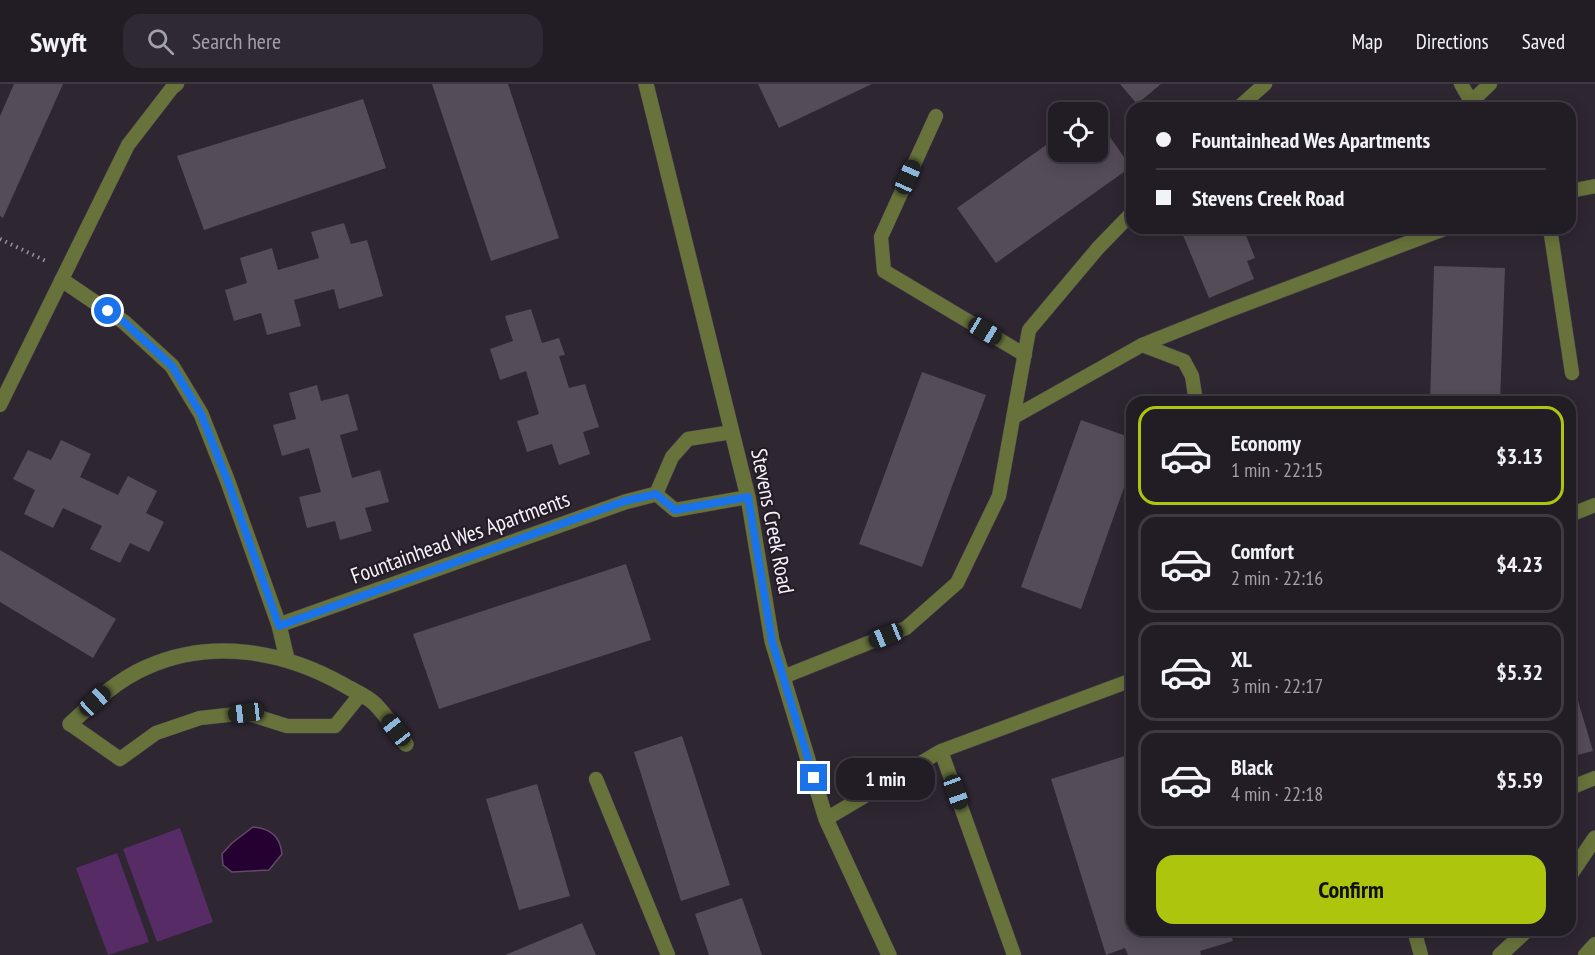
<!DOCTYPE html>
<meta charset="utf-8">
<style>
:root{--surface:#221c25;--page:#2e2932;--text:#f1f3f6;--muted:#a2a1a7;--line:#3f3a42;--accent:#adc60d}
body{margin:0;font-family:"PT Sans Narrow",sans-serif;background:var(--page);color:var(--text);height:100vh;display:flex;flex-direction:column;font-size:22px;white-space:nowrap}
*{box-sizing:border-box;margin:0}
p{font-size:20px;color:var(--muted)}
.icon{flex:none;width:33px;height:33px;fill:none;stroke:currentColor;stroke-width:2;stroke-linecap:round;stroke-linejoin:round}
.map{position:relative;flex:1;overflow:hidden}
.sheet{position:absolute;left:1126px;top:312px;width:450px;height:540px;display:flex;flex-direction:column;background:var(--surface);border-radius:18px;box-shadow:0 3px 15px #0003,0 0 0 2px var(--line)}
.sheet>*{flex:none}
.guide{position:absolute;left:1126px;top:18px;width:450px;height:132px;border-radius:18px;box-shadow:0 3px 15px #0003,0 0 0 2px var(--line);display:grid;align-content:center;height:132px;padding:0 30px;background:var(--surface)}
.buttons{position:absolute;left:1048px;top:18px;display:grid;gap:12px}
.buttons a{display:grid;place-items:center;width:60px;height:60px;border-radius:12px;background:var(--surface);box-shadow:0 3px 15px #0003,0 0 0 2px var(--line);font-size:30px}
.end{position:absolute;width:27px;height:27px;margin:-14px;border:8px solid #1a73e8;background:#fff;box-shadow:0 0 0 3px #fff}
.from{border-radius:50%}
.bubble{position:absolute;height:42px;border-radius:18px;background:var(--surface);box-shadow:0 3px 15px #0003,0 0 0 2px var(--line);font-size:20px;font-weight:700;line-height:42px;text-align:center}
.car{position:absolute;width:18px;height:36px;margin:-18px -9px;border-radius:8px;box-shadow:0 0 4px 2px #0007;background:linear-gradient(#222 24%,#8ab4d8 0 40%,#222 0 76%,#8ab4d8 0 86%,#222 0)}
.guide b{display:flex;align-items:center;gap:21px;height:57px;font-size:22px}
.guide b+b{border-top:2px solid var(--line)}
.guide i{width:15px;height:15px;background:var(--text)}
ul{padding:10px 0 0;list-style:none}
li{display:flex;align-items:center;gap:18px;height:99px;margin:0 12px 9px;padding:0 18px;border:3px solid var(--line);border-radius:18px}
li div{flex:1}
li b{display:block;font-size:22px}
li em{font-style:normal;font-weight:700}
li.selected{border-color:var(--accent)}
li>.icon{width:54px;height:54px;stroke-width:1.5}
.action{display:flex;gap:12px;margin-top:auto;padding:12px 30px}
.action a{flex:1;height:69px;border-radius:18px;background:var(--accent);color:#111;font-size:24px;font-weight:700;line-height:69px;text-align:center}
header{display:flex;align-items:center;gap:36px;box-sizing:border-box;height:84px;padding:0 30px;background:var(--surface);border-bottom:2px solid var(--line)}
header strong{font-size:28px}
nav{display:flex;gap:33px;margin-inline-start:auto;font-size:21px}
.search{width:420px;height:54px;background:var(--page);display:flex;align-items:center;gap:15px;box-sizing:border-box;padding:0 21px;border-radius:18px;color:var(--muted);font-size:22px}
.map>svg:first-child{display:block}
.green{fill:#572b66}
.water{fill:#240130;stroke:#63496c;stroke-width:1.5}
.building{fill:#544c57}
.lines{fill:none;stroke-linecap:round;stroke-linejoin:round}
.service-casing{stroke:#4a434d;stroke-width:15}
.minor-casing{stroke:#4a434d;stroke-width:16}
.tertiary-casing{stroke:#4a434d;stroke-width:16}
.path{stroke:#97919a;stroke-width:4;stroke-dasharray:1.5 4.5;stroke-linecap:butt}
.service{stroke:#68733b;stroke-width:14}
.minor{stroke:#68733b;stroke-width:15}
.tertiary{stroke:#68733b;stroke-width:15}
.route{stroke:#1a73e8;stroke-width:8}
.labels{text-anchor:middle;stroke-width:4.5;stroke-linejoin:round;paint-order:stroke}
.street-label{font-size:22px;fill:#f7f2f9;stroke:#241d27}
</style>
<header>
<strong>Swyft</strong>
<div class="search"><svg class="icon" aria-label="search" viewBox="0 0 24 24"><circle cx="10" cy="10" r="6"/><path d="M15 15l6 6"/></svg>Search here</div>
<nav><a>Map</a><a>Directions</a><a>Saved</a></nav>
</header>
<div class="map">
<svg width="1595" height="871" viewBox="0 0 1595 871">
<rect width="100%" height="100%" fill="#2e2631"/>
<path class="green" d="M 180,744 L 213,838 L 157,858 L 123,765 Z
M 117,769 L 149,858 L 108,871 L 76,784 Z"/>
<path class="water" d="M 253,743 C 271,745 280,752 282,770 L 269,786 L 232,788 L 223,781 L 222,770 L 232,759 Z"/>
<path class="building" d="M 14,0 L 63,0 L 3,134 L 0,132 L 0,32 Z
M 432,0 L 508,0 L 559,154 L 491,177 Z
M 758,0 L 872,0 L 779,44 Z
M 1120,0 L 1161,0 L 1137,20 Z
M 363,15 L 386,84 L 204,146 L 177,72 Z
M 1098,36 L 1131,83 L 996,179 L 957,124 L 1059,52 L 1059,68 L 1098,68 Z
M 344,139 L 351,160 L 367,156 L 383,212 L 339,225 L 334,205 L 294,216 L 301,242 L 267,251 L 261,229 L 234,237 L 225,206 L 247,199 L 240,174 L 272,164 L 278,186 L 319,174 L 311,148 Z
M 1180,144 L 1243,144 L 1255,174 L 1247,177 L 1254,195 L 1209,214 Z
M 1434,182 L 1505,184 L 1500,318 L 1430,318 Z
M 531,225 L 542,259 L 559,254 L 565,271 L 559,272 L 569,304 L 585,300 L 599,343 L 583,348 L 590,370 L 559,381 L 552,360 L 527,368 L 517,337 L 539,330 L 526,287 L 500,296 L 490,265 L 513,257 L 505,232 Z
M 922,288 L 986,311 L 922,483 L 859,460 Z
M 317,301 L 321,317 L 348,310 L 358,346 L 340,351 L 352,394 L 380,386 L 389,418 L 365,424 L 372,447 L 340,456 L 335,437 L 307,444 L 299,413 L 321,408 L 309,364 L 282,372 L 273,341 L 296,335 L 289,309 Z
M 1246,312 L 1413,312 L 1413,318 L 1246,318 Z
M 1081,336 L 1132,354 L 1132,381 L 1081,525 L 1021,503 Z
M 61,356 L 91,370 L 80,393 L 118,411 L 128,392 L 157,407 L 146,429 L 164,438 L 149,468 L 130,459 L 120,479 L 90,465 L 102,442 L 63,424 L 53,444 L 24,430 L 35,406 L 13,395 L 28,366 L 51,376 Z
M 0,466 L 116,535 L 93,574 L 0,518 Z
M 626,480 L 651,556 L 439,625 L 413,550 Z
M 1570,590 L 1593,667 L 1570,673 Z
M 682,652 L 730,801 L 681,817 L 634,668 Z
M 1128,671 L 1131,678 L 1132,677 L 1132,846 L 1229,846 L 1233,857 L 1200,867 L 1201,871 L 1128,871 L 1125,864 L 1106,871 L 1051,695 Z
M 537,700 L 570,812 L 519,826 L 486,715 Z
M 742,814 L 762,871 L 709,871 L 695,830 Z
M 582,839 L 596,871 L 505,871 Z"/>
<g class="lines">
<defs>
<path id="service" d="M 1461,0 L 1475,24
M 1472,17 L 1490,0
M 1238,24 L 1265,0
M 936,32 L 881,153 L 884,187 L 1025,271
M 1570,107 L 1595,102
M 1550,144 L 1572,289
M 1142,261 L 1184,277 L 1192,292 L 1196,318
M 0,321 L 128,61 L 172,4 L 177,0
M 1014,333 L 1142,261 L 1222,229 L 1447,144
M 732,348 L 688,355 L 672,373 L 656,410 L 675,426 L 748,413
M 1570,431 L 1595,421
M 783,593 L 906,544 L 957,499 L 999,412 L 1029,246 L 1098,164 L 1132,129
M 70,640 L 120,675 L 156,649 L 200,634 L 246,629 L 287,642 L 335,642 L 360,611
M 941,667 L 1014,871
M 596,695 L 668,871
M 1570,704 L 1595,694
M 826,735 L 941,667 L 1132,596
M 1414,846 L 1421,871
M 1585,871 L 1595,860"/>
<path id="minor" d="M 62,196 L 124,238 L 172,282 L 201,330 L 228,398 L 279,541 L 287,575
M 279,541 L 625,418 L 656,410
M 70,640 C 94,618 117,596 147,583 C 212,554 284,567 344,601 C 354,607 367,612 375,620 C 387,632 396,647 406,660
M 1570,791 L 1595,754
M 1500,871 L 1527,846"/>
<path id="tertiary" d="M 646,0 L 748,413 L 772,557 L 826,735 L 889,871"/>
</defs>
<use href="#service" class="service-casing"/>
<use href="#minor" class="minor-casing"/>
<use href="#tertiary" class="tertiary-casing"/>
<path class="path" d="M 0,155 L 48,178"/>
<use href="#service" class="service"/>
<use href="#minor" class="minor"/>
<use href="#tertiary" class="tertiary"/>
</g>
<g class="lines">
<path class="route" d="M 108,227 L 124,238 L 172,282 L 201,330 L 228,398 L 279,542 L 625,417 L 656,410 L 675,426 L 748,413 L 772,557 L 814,694"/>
</g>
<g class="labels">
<g class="street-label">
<text transform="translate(773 437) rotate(79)" y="8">Stevens Creek Road</text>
<text transform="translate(460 453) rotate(-20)" y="8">Fountainhead Wes Apartments</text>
</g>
</g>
</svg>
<div class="buttons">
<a><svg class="icon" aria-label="locate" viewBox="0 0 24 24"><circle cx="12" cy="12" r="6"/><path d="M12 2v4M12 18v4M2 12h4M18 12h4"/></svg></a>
</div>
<i class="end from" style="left:108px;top:227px"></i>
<i class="end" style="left:814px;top:694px"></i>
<div class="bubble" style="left:836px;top:674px;width:99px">1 min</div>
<i class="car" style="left:908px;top:93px;rotate:24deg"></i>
<i class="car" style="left:985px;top:247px;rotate:121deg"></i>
<i class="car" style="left:886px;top:552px;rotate:248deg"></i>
<i class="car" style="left:95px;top:617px;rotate:47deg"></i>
<i class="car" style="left:246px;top:629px;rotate:263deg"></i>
<i class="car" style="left:396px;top:646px;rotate:322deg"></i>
<i class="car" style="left:956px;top:708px;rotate:160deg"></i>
<div class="guide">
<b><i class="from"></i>Fountainhead Wes Apartments</b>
<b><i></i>Stevens Creek Road</b>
</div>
<section class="sheet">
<ul>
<li class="selected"><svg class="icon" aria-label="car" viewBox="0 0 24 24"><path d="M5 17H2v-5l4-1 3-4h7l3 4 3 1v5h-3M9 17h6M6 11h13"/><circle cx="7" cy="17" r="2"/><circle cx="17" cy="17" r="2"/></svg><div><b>Economy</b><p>1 min · 22:15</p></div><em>$3.13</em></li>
<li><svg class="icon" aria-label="car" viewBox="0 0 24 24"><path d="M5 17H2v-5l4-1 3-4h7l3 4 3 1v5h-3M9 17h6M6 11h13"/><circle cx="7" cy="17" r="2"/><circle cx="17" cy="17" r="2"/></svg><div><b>Comfort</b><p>2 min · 22:16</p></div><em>$4.23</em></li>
<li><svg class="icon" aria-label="car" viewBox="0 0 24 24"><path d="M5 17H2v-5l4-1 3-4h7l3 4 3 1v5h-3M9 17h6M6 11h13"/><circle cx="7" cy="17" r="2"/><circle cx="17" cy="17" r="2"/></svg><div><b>XL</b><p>3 min · 22:17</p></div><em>$5.32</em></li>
<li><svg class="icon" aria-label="car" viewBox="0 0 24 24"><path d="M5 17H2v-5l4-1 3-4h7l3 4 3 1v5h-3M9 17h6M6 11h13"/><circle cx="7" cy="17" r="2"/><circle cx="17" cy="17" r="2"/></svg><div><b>Black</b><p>4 min · 22:18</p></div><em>$5.59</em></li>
</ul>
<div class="action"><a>Confirm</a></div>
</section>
</div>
